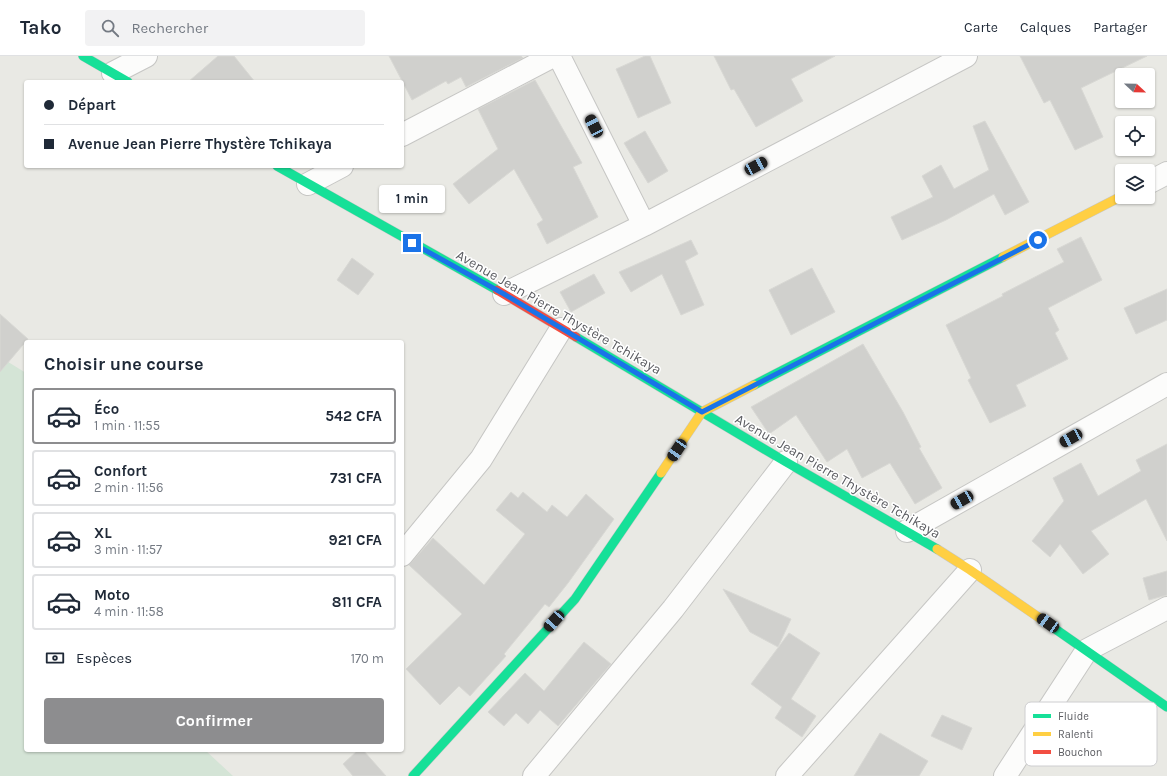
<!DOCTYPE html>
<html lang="fr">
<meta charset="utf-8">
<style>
:root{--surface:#fff;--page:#f2f2f3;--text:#1f2937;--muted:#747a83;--line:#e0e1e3;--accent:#8d8d8f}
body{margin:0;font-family:Karla,sans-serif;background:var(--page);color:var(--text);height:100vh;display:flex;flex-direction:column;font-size:15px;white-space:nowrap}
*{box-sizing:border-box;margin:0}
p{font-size:13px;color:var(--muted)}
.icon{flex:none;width:22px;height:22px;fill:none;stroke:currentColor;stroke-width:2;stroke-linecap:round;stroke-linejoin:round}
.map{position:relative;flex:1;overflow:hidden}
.panel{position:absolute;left:24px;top:284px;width:380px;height:412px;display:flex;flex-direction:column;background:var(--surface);border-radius:4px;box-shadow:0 1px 3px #0004}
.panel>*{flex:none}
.hud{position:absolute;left:24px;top:24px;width:380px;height:88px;border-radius:4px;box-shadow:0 1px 3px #0004;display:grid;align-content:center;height:88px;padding:0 20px;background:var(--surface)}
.needle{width:26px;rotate:112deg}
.tools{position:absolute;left:1115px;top:12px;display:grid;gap:8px}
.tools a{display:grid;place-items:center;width:40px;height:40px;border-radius:4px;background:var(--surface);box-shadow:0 1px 3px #0004;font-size:20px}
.end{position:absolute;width:18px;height:18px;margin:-9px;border:5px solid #1a73e8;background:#fff;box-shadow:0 0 0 2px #fff}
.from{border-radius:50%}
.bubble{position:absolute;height:28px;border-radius:4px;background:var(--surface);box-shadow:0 1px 3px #0004;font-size:13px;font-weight:700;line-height:28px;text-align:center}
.car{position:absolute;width:12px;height:24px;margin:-12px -6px;border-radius:5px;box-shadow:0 0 3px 1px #0007;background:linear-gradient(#222 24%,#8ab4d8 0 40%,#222 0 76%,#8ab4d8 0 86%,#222 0)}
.hud b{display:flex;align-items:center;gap:14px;height:38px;font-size:15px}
.hud b+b{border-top:1px solid var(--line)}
.hud i{width:10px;height:10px;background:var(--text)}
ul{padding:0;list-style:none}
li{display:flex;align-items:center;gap:12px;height:56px;margin:0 8px 6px;padding:0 12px;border:2px solid var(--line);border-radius:4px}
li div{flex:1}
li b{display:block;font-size:15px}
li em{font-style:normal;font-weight:700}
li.selected{border-color:var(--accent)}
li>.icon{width:36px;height:36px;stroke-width:1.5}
h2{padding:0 20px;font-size:18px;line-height:48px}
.pay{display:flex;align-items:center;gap:10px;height:44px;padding:0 20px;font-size:15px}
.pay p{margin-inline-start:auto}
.primary-button{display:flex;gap:8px;margin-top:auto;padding:8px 20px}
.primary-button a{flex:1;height:46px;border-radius:4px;background:var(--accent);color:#fff;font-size:16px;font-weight:700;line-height:46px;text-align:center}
header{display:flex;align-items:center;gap:24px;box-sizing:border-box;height:56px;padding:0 20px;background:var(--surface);border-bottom:1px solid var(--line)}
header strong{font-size:19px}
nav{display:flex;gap:22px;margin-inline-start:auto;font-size:14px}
.search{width:280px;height:36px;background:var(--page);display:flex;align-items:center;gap:10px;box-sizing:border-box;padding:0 14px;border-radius:4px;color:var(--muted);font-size:15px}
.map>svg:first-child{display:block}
.green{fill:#d4e4d6}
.building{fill:#d0d0cd;stroke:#d8d8d4}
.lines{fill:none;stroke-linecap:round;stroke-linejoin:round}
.street-casing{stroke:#c6c6c4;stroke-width:24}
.fast-casing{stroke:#c6c7c6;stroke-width:10}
.slow-casing{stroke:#c6c7c6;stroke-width:10}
.jam-casing{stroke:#c6c7c6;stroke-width:10}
.street{stroke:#fcfcfb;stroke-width:22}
.fast{stroke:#16e098;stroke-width:9}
.slow{stroke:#ffcf43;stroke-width:9}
.jam{stroke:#f24e42;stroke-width:9}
.route{stroke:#1a73e8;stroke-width:5}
.labels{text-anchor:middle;stroke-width:3;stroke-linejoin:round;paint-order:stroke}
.street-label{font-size:14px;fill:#5b5c61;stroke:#fff}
.key{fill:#fff;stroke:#ceced0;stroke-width:1}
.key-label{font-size:11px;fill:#5b5c61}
</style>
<header>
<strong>Tako</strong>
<div class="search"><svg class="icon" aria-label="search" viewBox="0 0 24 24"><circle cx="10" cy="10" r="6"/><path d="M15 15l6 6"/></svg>Rechercher</div>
<nav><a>Carte</a><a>Calques</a><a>Partager</a></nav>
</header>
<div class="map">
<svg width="1167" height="720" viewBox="0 0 1167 720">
<rect width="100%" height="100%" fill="#e9e9e4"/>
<path class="green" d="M 0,301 L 26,317 L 26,694 L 205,694 L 233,720 L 0,720 Z"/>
<path class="building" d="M 218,0 L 234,0 L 255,26 L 188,26 Z
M 389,0 L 521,0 L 523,2 L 466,31 L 461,21 L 448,28 L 446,25 L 412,44 Z
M 645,0 L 650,0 L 671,47 L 638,62 L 616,13 Z
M 714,0 L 835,0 L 791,23 L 803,45 L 756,71 L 734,33 L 731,34 Z
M 1020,0 L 1147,0 L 1081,32 L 1103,81 L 1075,94 L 1050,44 L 1044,47 Z
M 535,24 L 582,107 L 573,111 L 598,161 L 547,188 L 537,168 L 543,164 L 514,113 L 469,148 L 453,128 L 498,93 L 478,53 Z
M 985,65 L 1029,146 L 1005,159 L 994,138 L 946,164 L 902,184 L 891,161 L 933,141 L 922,120 L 941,109 L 954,133 L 989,114 L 973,70 Z
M 645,75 L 668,115 L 648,127 L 624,87 Z
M 1081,181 L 1102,224 L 1048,252 L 1059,274 L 1055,277 L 1068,303 L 1016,329 L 1026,350 L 990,367 L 968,324 L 971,322 L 946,269 L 1003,240 L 1002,238 L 1064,206 L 1057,193 Z
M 691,184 L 698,198 L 685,205 L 704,249 L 681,259 L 662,218 L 631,236 L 619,216 Z
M 352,202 L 374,218 L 358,239 L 337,224 Z
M 812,212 L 835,256 L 791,279 L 769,234 Z
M 594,218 L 605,237 L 571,256 L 560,236 Z
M 1167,233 L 1167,264 L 1136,278 L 1124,252 Z
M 0,258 L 28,283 L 0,316 Z
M 863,288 L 903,356 L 921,391 L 919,392 L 942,432 L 915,448 L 890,407 L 862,422 L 847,393 L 827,406 L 796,359 L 769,378 L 751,351 Z
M 1167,388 L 1167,485 L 1146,443 L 1091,475 L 1109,498 L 1083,518 L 1060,488 L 1050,501 L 1032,485 L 1064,445 L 1053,422 L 1081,407 L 1098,440 L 1141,415 L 1136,404 Z
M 511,436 L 518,442 L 523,436 L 547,456 L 552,449 L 567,461 L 586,438 L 614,463 L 568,527 L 549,551 L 545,548 L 504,598 L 506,600 L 470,640 L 459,630 L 440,649 L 406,613 L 462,558 L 409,509 L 433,482 L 484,529 L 525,478 L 496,454 Z
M 1167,515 L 1167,539 L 1149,544 L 1143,522 Z
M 723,533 L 791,563 L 778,591 L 750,576 Z
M 789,577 L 820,597 L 791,643 L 816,660 L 802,681 L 775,662 L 782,651 L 751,628 Z
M 584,586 L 611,608 L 558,670 L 540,654 L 528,668 L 516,657 L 504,670 L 488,656 L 525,617 L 544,635 Z
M 942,659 L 972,672 L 962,694 L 931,680 Z
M 880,677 L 928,705 L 919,720 L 854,720 Z
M 358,694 L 363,694 L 386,720 L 353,720 L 343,708 Z"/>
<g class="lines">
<defs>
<path id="street" d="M 559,0 L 644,169
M 113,17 L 146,0
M 402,79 L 553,0
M 1148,127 L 1167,117
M 308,128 L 342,110
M 504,238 L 644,169 L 966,0
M 907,475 L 1167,328
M 402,499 L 481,403 L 561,273
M 534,720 L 673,553 L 786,406
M 787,720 L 970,514
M 1005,720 L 1087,594 L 1167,552"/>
<path id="fast" d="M 83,0 L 128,26
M 277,110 L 497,234
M 576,281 L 786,406 L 937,493
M 754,329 L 1003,201
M 1041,563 L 1167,651
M 413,720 L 575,543 L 661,417"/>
<path id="slow" d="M 1003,201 L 1122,140
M 661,417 L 702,356 L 754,329
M 937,493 L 970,514 L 1041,563"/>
<path id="jam" d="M 497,234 L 576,281"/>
</defs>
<use href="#street" class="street-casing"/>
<use href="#fast" class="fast-casing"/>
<use href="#slow" class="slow-casing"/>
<use href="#jam" class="jam-casing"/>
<use href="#street" class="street"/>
<use href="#fast" class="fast"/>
<use href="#slow" class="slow"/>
<use href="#jam" class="jam"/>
</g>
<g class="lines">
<path class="route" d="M 412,187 L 504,238 L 702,356 L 1038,184"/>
</g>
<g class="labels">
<g class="street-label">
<text transform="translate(559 256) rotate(30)" y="5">Avenue Jean Pierre Thystère Tchikaya</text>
<text transform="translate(838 420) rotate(30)" y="5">Avenue Jean Pierre Thystère Tchikaya</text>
</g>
</g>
<rect x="1025" y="646" width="132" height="64" rx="6" class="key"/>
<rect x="1033" y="658" width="18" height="4" fill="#16e098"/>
<rect x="1033" y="676" width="18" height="4" fill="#ffcf43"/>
<rect x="1033" y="694" width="18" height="4" fill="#f24e42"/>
<g class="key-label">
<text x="1058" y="664">Fluide</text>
<text x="1058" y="682">Ralenti</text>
<text x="1058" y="700">Bouchon</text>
</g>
</svg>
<div class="tools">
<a><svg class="needle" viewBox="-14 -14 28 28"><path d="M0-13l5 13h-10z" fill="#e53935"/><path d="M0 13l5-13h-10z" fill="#747a83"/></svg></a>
<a><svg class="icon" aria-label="locate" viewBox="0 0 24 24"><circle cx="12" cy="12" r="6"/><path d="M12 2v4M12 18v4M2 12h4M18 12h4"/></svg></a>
<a><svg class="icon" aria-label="layers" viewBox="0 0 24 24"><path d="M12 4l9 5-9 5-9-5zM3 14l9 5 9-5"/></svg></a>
</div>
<i class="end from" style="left:1038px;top:184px"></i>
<i class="end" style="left:412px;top:187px"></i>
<div class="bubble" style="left:379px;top:129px;width:66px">1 min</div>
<i class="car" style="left:594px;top:70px;rotate:333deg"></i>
<i class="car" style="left:756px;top:110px;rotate:62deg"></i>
<i class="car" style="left:1071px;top:382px;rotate:241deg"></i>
<i class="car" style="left:677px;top:394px;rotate:214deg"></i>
<i class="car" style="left:962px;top:444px;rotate:240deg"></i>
<i class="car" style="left:554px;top:565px;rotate:222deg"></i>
<i class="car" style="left:1048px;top:567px;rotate:305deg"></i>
<div class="hud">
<b><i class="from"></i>Départ</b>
<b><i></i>Avenue Jean Pierre Thystère Tchikaya</b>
</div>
<section class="panel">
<h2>Choisir une course</h2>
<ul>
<li class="selected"><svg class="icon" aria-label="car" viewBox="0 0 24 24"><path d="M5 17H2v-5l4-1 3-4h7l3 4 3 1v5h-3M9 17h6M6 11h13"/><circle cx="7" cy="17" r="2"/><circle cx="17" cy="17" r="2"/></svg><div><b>Éco</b><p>1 min · 11:55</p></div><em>542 CFA</em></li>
<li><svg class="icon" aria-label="car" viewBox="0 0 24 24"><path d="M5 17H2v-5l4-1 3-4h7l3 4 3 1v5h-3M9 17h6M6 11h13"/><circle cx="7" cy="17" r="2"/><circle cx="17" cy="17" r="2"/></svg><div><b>Confort</b><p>2 min · 11:56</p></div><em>731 CFA</em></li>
<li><svg class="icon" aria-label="car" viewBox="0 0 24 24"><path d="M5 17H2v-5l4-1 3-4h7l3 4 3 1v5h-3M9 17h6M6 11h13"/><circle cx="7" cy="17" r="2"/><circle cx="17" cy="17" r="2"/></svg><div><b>XL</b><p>3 min · 11:57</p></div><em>921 CFA</em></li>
<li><svg class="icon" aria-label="car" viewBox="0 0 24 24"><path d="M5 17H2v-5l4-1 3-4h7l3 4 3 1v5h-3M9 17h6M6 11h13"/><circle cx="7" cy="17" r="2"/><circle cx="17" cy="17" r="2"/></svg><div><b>Moto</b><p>4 min · 11:58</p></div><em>811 CFA</em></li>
</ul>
<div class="pay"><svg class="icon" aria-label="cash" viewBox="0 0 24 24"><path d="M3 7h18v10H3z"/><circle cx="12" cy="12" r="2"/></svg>Espèces<p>170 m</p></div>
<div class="primary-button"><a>Confirmer</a></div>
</section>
</div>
